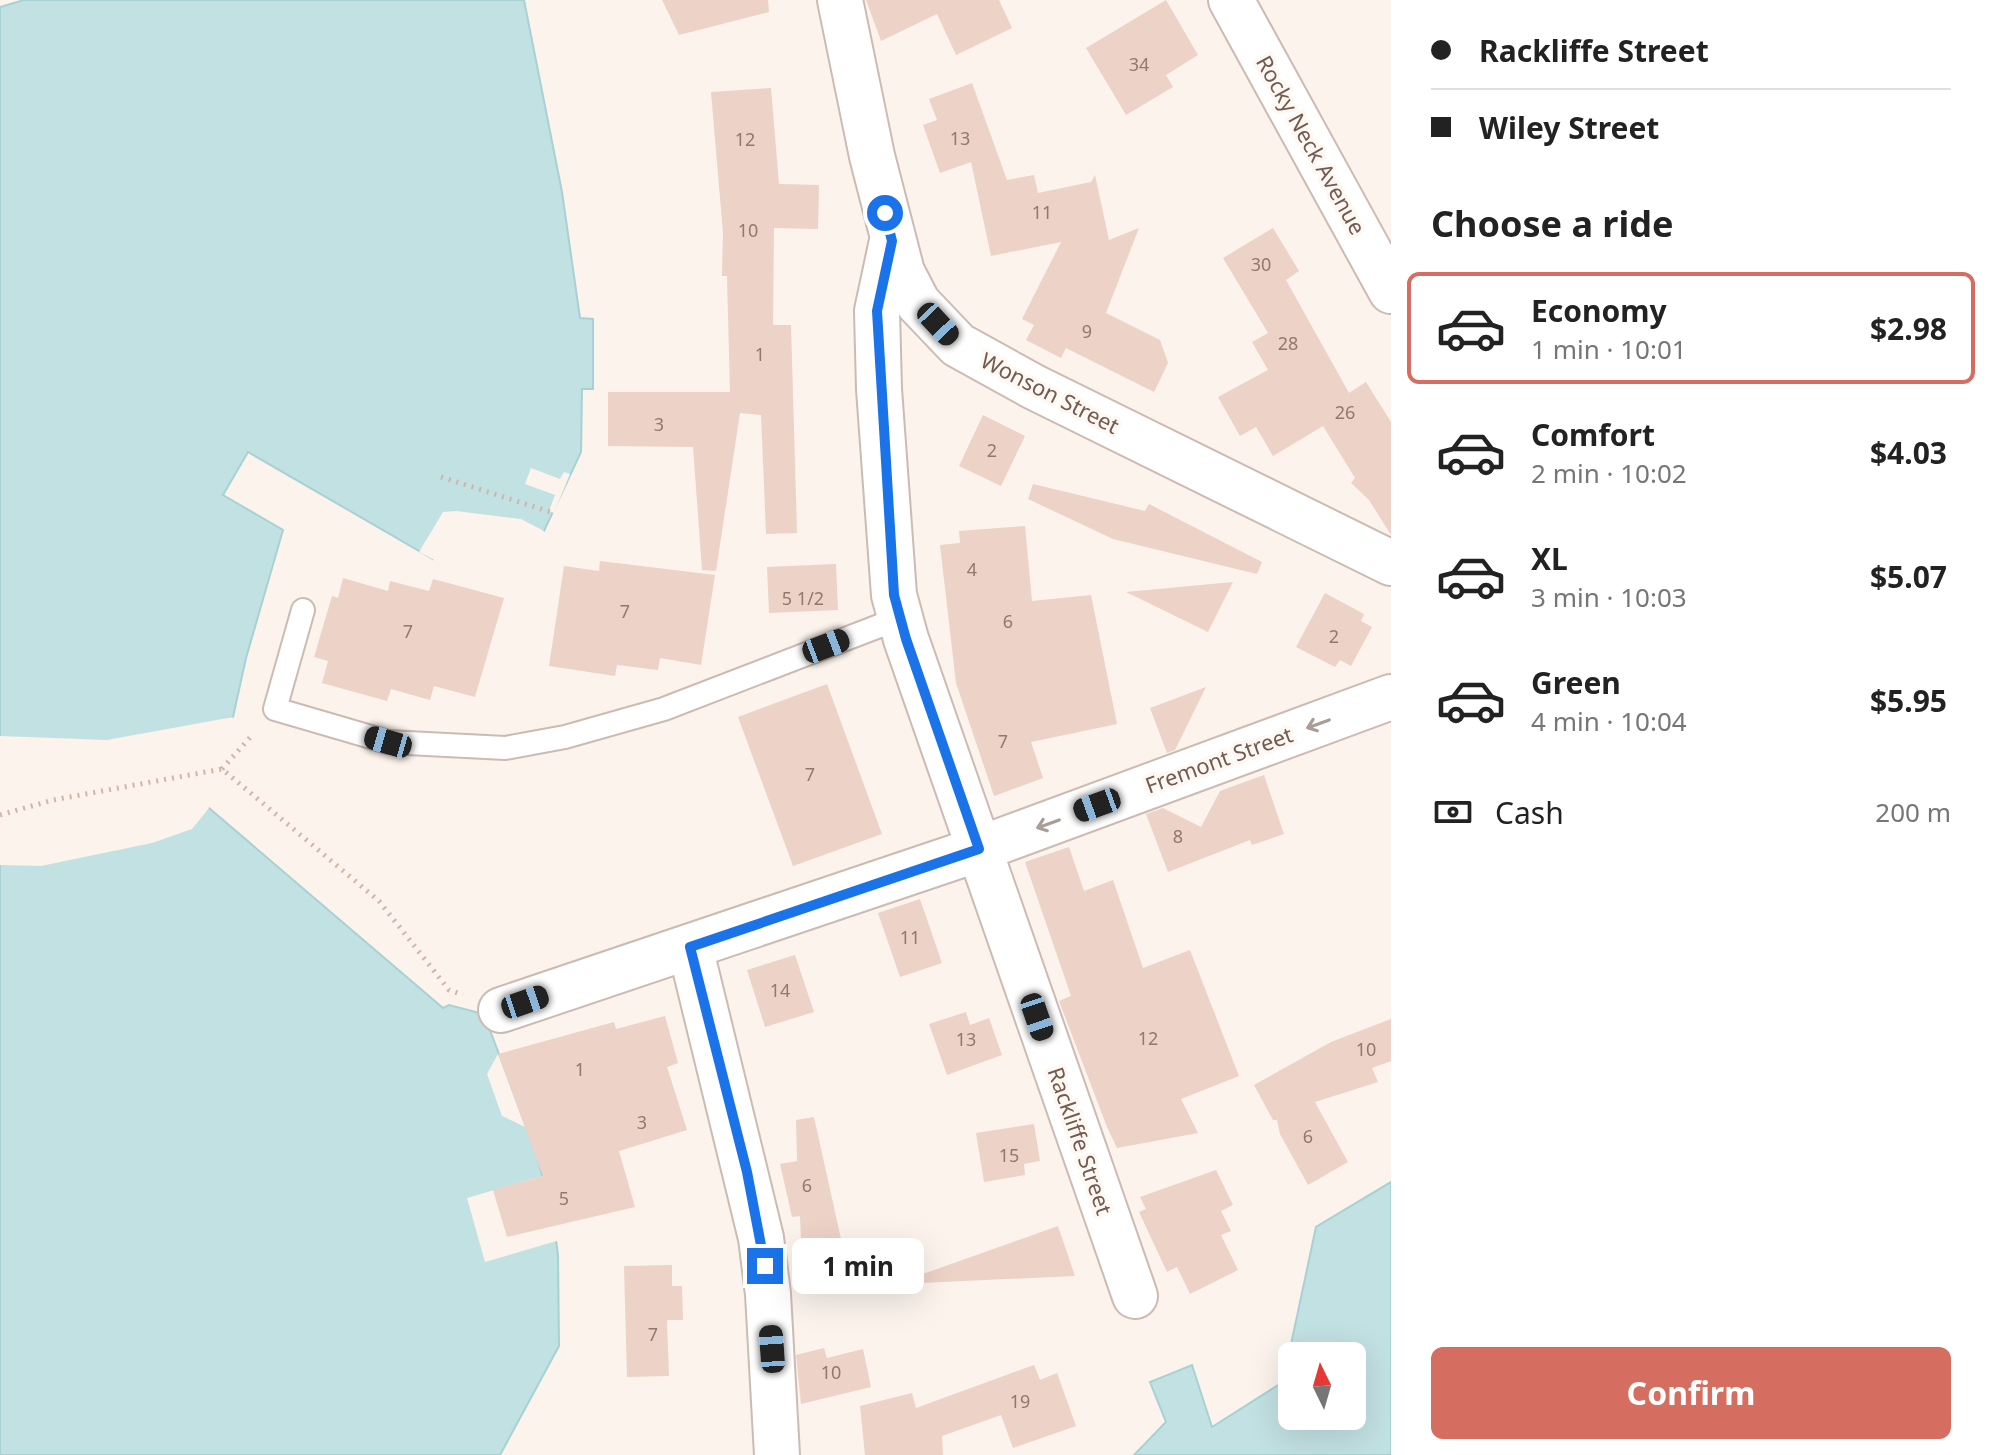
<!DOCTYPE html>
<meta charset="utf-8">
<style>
:root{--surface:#fff;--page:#f6f6f6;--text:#222;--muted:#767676;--line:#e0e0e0;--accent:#d56e60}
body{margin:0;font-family:"Noto Sans",sans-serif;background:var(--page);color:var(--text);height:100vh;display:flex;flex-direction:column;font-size:30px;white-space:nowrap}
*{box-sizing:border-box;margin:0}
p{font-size:26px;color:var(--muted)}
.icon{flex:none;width:44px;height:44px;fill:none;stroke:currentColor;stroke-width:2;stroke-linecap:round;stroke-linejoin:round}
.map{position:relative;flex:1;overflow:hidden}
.panel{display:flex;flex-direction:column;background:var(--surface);width:600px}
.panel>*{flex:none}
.banner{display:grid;align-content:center;height:176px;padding:0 40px;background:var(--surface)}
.needle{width:52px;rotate:355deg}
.tools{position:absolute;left:1278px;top:1342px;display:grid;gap:16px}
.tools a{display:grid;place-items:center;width:88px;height:88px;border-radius:12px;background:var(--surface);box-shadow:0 8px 32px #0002;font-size:40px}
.end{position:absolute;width:36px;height:36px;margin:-18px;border:10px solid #1a73e8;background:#fff;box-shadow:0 0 0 4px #fff}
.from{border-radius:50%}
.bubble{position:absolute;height:56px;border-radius:12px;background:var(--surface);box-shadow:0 8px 32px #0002;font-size:26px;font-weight:700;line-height:56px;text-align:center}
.car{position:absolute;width:24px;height:48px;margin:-24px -12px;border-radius:10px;box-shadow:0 0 6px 2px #0007;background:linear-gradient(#222 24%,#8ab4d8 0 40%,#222 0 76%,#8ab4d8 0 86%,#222 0)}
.banner b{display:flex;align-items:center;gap:28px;height:76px;font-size:30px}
.banner b+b{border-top:2px solid var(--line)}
.banner i{width:20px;height:20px;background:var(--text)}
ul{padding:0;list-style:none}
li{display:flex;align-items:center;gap:24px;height:112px;margin:0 16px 12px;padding:0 24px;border:4px solid transparent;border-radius:12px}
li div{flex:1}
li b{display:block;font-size:30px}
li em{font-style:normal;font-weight:700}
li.selected{border-color:var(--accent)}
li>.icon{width:72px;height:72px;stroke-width:1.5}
h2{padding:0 40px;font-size:36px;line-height:96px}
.pay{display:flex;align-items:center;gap:20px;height:88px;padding:0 40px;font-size:30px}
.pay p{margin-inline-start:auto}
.button{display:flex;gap:16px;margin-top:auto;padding:16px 40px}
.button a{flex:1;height:92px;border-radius:12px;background:var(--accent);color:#fff;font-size:32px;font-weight:700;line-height:92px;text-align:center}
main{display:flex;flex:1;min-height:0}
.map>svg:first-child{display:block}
.water{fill:#c2e1e3;stroke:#a9d1d3;stroke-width:2;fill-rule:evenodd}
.pier{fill:#fbf3ec}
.building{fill:#edd2c7}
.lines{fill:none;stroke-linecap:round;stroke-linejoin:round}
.lane-casing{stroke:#ccbbb2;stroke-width:26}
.street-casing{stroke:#ccbbb2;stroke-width:48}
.path{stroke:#d2b5a9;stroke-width:5;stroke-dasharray:2 6;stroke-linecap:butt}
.lane{stroke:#fff;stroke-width:22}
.street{stroke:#fff;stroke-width:44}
.oneway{stroke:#ab9c97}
.route{stroke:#1a73e8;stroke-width:10}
.labels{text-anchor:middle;stroke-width:7;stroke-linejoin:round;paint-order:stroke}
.number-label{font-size:18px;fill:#92786e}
.street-label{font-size:22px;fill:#735a51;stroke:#fdf8f2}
</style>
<main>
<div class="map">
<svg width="1391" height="1455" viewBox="0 0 1391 1455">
<rect width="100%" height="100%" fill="#fbf3ec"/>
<path class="water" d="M 24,0 L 524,0 L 562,192 L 580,318 L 593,319 L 593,389 L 582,389 L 581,452 L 544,531 L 448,527 L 433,559 L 248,452 L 223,495 L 283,530 L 246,658 L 233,717 L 163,745 L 65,755 L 0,770 L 0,7 Z
M 209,808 L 443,1008 L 449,1005 L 484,1014 L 538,1159 L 553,1218 L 558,1255 L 559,1346 L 500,1455 L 0,1455 L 0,857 L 177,826 Z
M 1391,1182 L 1391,1455 L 1134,1455 L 1166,1422 L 1150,1382 L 1192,1365 L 1212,1427 L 1283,1382 L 1316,1227 ZM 1292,1356 L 1352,1356 L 1352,1416 L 1292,1416 Z"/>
<path class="pier" d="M 531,468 L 560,479 L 564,472 L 570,474 L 554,513 L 549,511 L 555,495 L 525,484 Z
M 456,511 L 521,519 L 544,531 L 543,535 L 451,531 L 436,561 L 419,552 L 443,512 Z
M 233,717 L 231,722 L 164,749 L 66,759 L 0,774 L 0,736 L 107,740 Z
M 208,805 L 209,808 L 192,829 L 152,843 L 41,866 L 0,865 L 0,853 L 176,822 Z
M 498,1054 L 525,1127 L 502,1116 L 487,1074 Z
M 546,1175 L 560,1240 L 485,1262 L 467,1198 Z"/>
<path class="building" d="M 662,0 L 768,0 L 769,12 L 679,35 Z
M 866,0 L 999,0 L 1012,28 L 956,55 L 937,14 L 881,41 Z
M 1166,0 L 1198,55 L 1166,75 L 1173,87 L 1126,115 L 1086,48 Z
M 972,83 L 1007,180 L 1034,175 L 1038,193 L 1091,182 L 1095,175 L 1109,240 L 1139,228 L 1106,313 L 1160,340 L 1168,363 L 1154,392 L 1066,348 L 1061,358 L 1026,340 L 1034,325 L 1022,319 L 1061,242 L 991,256 L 971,162 L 940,173 L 923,125 L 937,120 L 929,99 Z
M 771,88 L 779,184 L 819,185 L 818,229 L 774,228 L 773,325 L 791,325 L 797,533 L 766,534 L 761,415 L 740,413 L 716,571 L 702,570 L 693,447 L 608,446 L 608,392 L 730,392 L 727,276 L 722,276 L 723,233 L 711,92 Z
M 1273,228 L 1299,271 L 1286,280 L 1349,393 L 1366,382 L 1391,422 L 1391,535 L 1369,500 L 1351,483 L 1355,478 L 1323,426 L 1273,456 L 1256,427 L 1240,436 L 1218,397 L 1268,370 L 1252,342 L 1268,333 L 1223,258 Z
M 983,415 L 1025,436 L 1001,486 L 959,466 Z
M 1033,484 L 1145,511 L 1149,504 L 1262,562 L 1257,574 L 1113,539 L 1028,499 Z
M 1025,526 L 1032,601 L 1091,595 L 1117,724 L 1031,742 L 1043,778 L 994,796 L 956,683 L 940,545 L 960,543 L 959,531 Z
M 600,561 L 715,575 L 701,665 L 660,658 L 658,670 L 617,665 L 615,676 L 549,666 L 564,566 L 599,571 Z
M 836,564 L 838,610 L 769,613 L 767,567 Z
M 343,578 L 388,591 L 390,581 L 429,591 L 433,579 L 504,598 L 475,697 L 434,686 L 430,700 L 391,689 L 387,701 L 322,683 L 328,661 L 314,657 L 332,596 L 338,598 Z
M 1233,582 L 1208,632 L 1126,592 Z
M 1325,593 L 1364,614 L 1361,621 L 1372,627 L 1351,666 L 1340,660 L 1335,667 L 1296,647 Z
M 827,684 L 882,834 L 793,866 L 738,717 Z
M 1206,687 L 1175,750 L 1167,753 L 1150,708 Z
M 1264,775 L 1284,834 L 1252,845 L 1250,840 L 1168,872 L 1146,814 L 1163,808 L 1201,827 L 1220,791 Z
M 1069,847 L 1084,891 L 1113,880 L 1143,968 L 1190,950 L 1239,1076 L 1181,1099 L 1198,1133 L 1117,1148 L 1107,1127 L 1059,1001 L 1071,996 L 1025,862 Z
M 920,899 L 942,963 L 900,977 L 878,913 Z
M 795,955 L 814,1012 L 765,1027 L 747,970 Z
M 966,1012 L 970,1025 L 989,1018 L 1002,1055 L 947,1075 L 929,1024 Z
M 665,1016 L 678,1063 L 667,1067 L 687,1130 L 619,1151 L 635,1207 L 507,1237 L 493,1190 L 543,1176 L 498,1054 L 614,1022 L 616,1029 Z
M 1391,1019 L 1391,1061 L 1372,1068 L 1378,1082 L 1315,1102 L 1348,1162 L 1308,1185 L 1280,1134 L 1277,1120 L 1273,1120 L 1254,1085 L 1331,1042 Z
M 814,1117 L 843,1248 L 902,1245 L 903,1284 L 803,1288 L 800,1216 L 792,1217 L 780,1164 L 797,1161 L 796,1120 Z
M 1034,1124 L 1040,1161 L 1024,1164 L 1025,1175 L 984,1182 L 976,1133 Z
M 1216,1170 L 1233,1205 L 1221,1211 L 1231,1231 L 1221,1235 L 1238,1270 L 1190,1294 L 1177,1267 L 1167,1272 L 1139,1212 L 1146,1209 L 1140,1197 Z
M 1058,1226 L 1075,1276 L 921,1283 L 920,1275 Z
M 672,1265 L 672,1286 L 682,1286 L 683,1320 L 667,1320 L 669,1376 L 627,1377 L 624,1266 Z
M 824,1348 L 827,1358 L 863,1349 L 871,1387 L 801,1404 L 796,1355 Z
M 1034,1365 L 1040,1380 L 1057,1373 L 1076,1426 L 1013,1448 L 1001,1415 L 942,1436 L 943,1455 L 865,1455 L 860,1406 L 912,1393 L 916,1408 Z"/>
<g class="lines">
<defs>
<path id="lane" d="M 303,610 L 275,709 L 388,742 L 505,748 L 565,737 L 664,709 L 900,618"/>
<path id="street" d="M 840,0 L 872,156 L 902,272 L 918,303 L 958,345 L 1034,387 L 1391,563
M 1231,0 L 1391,291
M 892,241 L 877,311 L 879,389 L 894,595 L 906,639 L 1135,1296
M 690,947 L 761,1238 L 768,1294 L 777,1455
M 501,1010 L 979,849 L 1391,697"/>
</defs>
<use href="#lane" class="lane-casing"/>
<use href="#street" class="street-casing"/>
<path class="path" d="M 441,477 L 554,513
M 222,769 L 253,734
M 0,815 L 53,800 L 222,769 L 379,901 L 449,990 L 463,995"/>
<use href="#lane" class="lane"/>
<use href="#street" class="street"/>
</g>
<defs><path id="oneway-shaft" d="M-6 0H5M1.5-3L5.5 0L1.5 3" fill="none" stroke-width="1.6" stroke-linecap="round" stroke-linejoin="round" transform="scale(2)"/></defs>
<g class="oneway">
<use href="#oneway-shaft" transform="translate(1318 724) rotate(160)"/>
<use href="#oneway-shaft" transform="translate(1048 824) rotate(160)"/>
</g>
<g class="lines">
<path class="route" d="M 765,1266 L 747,1172 L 690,947 L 979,849 L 906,639 L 894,595 L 877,311 L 892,241 L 885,213"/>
</g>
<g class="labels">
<g class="number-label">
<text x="1139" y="71">34</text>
<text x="960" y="145">13</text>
<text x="745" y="146">12</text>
<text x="1042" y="219">11</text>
<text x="748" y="237">10</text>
<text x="1261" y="271">30</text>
<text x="1087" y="338">9</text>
<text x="1288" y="350">28</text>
<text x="760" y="361">1</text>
<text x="1345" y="419">26</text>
<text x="659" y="431">3</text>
<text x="992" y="457">2</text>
<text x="972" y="576">4</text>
<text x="803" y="605">5 1/2</text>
<text x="625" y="618">7</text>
<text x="1008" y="628">6</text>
<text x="408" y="638">7</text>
<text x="1334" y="643">2</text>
<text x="1003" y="748">7</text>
<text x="810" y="781">7</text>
<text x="1178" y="843">8</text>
<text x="910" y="944">11</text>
<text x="780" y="997">14</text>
<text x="1148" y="1045">12</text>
<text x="966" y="1046">13</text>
<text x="1366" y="1056">10</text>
<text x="580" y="1076">1</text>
<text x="642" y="1129">3</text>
<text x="1308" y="1143">6</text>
<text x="1009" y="1162">15</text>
<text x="807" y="1192">6</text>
<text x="564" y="1205">5</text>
<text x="653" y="1341">7</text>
<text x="831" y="1379">10</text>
<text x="1020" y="1408">19</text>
</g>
<g class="street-label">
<text transform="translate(1311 145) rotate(61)" y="8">Rocky Neck Avenue</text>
<text transform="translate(1050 393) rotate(27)" y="8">Wonson Street</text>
<text transform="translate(1219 760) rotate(-20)" y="8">Fremont Street</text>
<text transform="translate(1080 1141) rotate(71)" y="8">Rackliffe Street</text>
</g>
</g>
</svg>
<div class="tools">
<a><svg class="needle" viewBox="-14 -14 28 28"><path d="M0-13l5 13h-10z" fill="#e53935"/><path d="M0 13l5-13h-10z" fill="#767676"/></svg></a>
</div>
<i class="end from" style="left:885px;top:213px"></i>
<i class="end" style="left:765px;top:1266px"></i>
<div class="bubble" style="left:792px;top:1238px;width:132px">1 min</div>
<i class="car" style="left:938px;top:324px;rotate:137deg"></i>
<i class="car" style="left:826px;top:646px;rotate:69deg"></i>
<i class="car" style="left:388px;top:742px;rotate:286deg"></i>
<i class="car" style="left:1097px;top:805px;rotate:250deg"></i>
<i class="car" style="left:525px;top:1002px;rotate:71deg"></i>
<i class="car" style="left:1037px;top:1017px;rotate:161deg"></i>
<i class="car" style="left:772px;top:1349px;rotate:356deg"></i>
</div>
<section class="panel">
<div class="banner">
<b><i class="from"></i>Rackliffe Street</b>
<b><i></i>Wiley Street</b>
</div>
<h2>Choose a ride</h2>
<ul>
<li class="selected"><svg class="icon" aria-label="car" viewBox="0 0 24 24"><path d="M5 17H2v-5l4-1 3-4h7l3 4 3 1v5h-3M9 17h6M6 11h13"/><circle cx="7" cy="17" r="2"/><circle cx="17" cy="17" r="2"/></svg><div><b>Economy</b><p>1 min · 10:01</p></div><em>$2.98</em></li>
<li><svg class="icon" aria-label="car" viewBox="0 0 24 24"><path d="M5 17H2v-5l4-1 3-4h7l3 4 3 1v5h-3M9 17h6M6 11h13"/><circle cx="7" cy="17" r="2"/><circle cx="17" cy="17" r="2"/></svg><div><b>Comfort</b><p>2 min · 10:02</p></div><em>$4.03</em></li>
<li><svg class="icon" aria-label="car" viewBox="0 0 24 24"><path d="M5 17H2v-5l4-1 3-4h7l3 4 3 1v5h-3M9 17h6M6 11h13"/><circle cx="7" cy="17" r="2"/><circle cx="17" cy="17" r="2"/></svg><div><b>XL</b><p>3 min · 10:03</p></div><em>$5.07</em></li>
<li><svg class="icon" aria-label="car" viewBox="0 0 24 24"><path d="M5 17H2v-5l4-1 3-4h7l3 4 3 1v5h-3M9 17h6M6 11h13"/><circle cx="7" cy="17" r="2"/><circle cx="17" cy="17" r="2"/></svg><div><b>Green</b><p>4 min · 10:04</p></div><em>$5.95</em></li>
</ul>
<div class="pay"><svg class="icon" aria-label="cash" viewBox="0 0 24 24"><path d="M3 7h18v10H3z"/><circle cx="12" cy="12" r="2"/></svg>Cash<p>200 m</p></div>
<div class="button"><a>Confirm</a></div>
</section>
</main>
